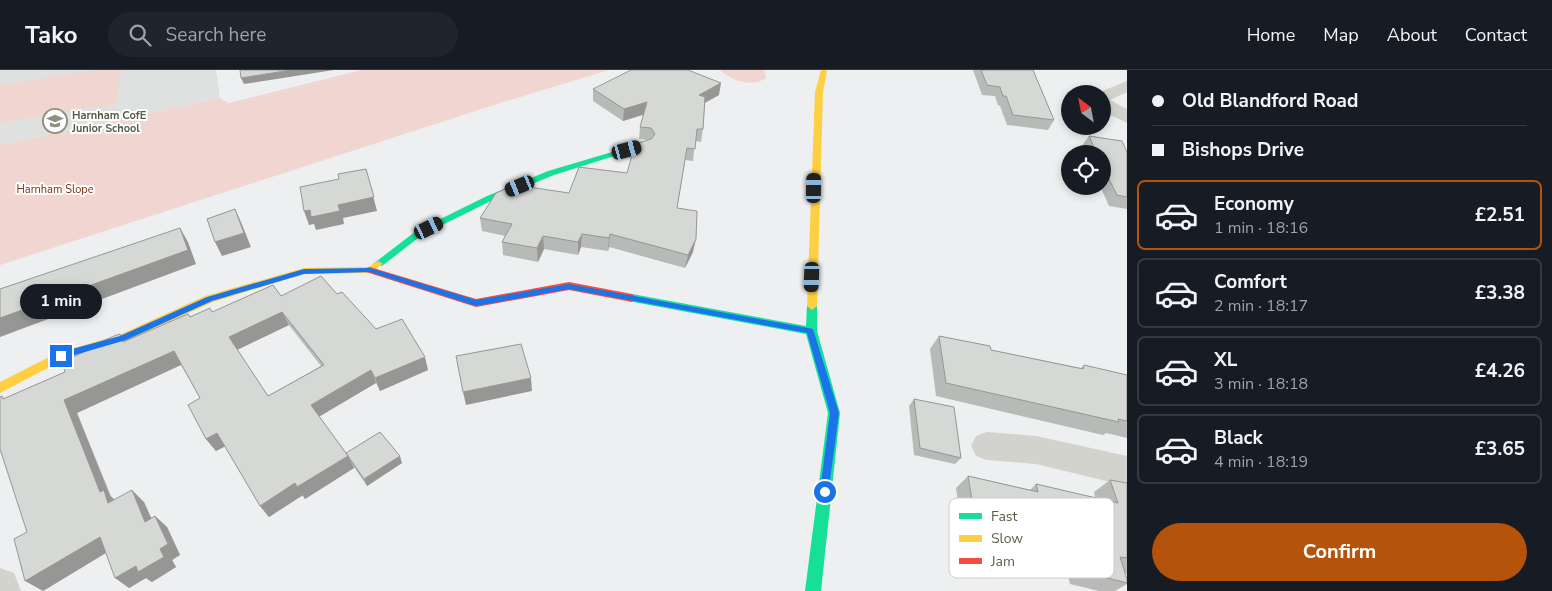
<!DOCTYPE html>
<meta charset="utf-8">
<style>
:root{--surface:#171b24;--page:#20242c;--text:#f1f3f6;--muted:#9ea1a6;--line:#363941;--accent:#b45309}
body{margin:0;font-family:"Nunito Sans",sans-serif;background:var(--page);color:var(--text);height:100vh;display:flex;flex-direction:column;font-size:19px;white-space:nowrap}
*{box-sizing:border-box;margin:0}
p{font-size:16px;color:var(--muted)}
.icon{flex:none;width:28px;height:28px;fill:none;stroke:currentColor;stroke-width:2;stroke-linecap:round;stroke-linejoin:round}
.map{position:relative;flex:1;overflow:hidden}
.drawer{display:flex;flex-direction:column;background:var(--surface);width:425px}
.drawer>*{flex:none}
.guide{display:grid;align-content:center;height:110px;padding:0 25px;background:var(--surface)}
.needle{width:32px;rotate:328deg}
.tools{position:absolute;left:1061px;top:15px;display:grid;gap:10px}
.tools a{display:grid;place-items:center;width:50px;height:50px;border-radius:50%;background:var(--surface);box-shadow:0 2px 8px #0003;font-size:25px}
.end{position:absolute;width:22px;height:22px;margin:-11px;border:6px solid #1a73e8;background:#fff;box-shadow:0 0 0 2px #fff}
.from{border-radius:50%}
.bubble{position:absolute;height:35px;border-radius:18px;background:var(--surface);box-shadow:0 2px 8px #0003;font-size:16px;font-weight:700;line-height:35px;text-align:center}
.car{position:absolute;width:15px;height:30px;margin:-15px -8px;border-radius:6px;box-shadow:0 0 4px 1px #0007;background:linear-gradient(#222 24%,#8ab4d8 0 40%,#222 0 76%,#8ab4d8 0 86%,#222 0)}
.guide b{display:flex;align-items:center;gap:18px;height:48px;font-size:19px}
.guide b+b{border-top:1px solid var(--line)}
.guide i{width:12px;height:12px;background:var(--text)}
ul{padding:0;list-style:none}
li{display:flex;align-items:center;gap:15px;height:70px;margin:0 10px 8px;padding:0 15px;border:2px solid var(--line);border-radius:8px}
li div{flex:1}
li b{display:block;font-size:19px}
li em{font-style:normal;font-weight:700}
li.active{border-color:var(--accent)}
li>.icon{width:45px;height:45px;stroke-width:1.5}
.primary-button{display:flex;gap:10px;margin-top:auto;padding:10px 25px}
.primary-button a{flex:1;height:58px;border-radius:30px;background:var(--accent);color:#fff;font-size:20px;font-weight:700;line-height:58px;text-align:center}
header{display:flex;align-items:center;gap:30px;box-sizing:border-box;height:70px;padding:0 25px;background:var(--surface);border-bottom:1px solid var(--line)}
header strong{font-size:24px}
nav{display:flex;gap:28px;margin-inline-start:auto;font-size:18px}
.search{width:350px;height:45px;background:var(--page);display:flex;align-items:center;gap:12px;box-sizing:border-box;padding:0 18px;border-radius:28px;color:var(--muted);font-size:19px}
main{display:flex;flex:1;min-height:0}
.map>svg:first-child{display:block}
.education{fill:#dfe1e1}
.green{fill:#f1d5d1}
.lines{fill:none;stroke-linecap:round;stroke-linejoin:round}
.street{fill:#d1d3cc;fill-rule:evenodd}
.fast{fill:#16e098;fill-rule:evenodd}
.slow{fill:#ffcf43;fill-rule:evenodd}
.jam{fill:#f24e42;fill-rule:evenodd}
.wall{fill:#b8bab7;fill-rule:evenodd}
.shaded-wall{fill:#969795}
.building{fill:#d6d8d5;stroke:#969795;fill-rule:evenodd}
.route{fill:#1a73e8}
.labels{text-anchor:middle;stroke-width:4;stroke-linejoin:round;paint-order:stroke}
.far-poi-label{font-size:11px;font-weight:bold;fill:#575d44;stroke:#fff;text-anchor:start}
.far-park-label{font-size:11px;fill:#852b0e;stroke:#fff}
.key{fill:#fff;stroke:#cdcec7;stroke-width:1}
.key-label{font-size:14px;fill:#575d44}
</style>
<header>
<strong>Tako</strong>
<div class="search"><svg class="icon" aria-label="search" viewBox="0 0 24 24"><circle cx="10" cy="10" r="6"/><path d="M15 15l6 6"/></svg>Search here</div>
<nav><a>Home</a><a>Map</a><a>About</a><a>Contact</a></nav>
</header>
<main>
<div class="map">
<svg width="1127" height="521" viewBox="0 0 1127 521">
<rect width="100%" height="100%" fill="#eeeff0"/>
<path class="education" d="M 0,0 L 216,0 L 220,28 L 0,75 Z"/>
<path class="green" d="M 96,0 L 121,0 L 116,34 L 0,53 L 0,15 Z
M 362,0 L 609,0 L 497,34 L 0,195 L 0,75 L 220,28 L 229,33 Z
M 720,0 L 764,0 L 766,8 C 752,18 732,11 720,0 Z"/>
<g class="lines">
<path class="street" d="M 1127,11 L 1127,22 L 1110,30 L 1127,39 L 1127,53 L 1102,41 L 1102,24 L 1095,24 Z
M 987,362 L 1036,366 L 1127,386 L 1127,416 L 1036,394 L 987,390 L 976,386 L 971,376 L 976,366 Z
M 0,498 L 14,503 L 21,521 L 0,521 Z"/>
<path class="fast" d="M 639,74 L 646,76 L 554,105 L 493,130 L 422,165 L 382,196 L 374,196 L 373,194 L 416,161 L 487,126 L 548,101 Z
M 632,224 L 806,256 L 807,236 L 812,232 L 816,233 L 817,236 L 817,261 L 840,343 L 821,521 L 805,521 L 828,343 L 806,264 L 628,231 L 627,228 Z"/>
<path class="slow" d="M 821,0 L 827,0 L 823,22 L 817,236 L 812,240 L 807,236 L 815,22 Z
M 378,191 L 383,194 L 370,203 L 304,204 L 213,232 L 127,271 L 65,289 L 0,323 L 0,312 L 57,283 L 119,265 L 205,226 L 304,198 L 368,197 Z"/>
<path class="jam" d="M 370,197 L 476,229 L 569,212 L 632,224 L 637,228 L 632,232 L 569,220 L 476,237 L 366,202 L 365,200 L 366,198 Z"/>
</g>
<path class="wall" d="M 973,0 L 1033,0 L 1054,50 L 1048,60 L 1007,55 L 1000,36 L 998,35 L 995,26 L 982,25 Z
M 593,19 L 719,25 L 705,33 L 703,59 L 701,72 L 695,71 L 693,91 L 685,90 L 677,138 L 693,182 L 685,198 L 609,177 L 608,181 L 581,177 L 578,185 L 544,179 L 538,192 L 503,185 L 502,172 L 505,166 L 482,161 L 480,148 L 569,123 L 627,103 L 649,70 L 639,69 L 640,57 L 644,44 L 623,51 L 593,31 Z
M 1089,66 L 1127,82 L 1127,139 L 1109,136 L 1100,116 L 1102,116 L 1102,84 L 1084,84 L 1081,77 Z
M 337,224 L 376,259 L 428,300 L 380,321 L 376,313 L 319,346 L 346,383 L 402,393 L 367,416 L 354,397 L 354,398 L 305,429 L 303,425 L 269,447 L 260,436 L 225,376 L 216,381 L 206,369 L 200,328 L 181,295 L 77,343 L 111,426 L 114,429 L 144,432 L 151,448 L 155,446 L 167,457 L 180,485 L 172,490 L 176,497 L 152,512 L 146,508 L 129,518 L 106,483 L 43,521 L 27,462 L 2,326 L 5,329 L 65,302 L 88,280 L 125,271 L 190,247 L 281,226 ZM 289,255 L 321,296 L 268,326 L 237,280 Z
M 939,266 L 991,280 L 1081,298 L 1084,295 L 1127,305 L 1127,368 L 1106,363 L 1103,365 L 936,326 L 930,279 Z
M 914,329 L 961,388 L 955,394 L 914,385 L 909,336 Z
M 968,406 L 1030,420 L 1036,414 L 1095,428 L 1094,422 L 1110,410 L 1127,413 L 1127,504 L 1125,503 L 1127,509 L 1127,514 L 1115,521 L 1099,521 L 1070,514 L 1063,486 L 1014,474 L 1018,494 L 1003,505 L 967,495 L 956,418 Z"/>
<path class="shaded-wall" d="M 291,0 L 334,0 L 244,14 L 241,8 Z
M 721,13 L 719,25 L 697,37 L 699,25 Z
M 647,32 L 646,44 L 623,51 L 624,39 Z
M 366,99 L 377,141 L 343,148 L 344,154 L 316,160 L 314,154 L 309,155 L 304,141 Z
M 235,139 L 241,152 L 251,177 L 222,186 L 215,172 Z
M 180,158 L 188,172 L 196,194 L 0,267 L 0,248 Z
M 582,164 L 581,177 L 578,185 L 578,172 Z
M 610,164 L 609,177 L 608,181 L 609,168 Z
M 543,166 L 544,179 L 538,192 L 537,178 Z
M 696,169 L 693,182 L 685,198 L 688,185 Z
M 282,242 L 289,255 L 237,280 L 229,267 Z
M 174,281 L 183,294 L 77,343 L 110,426 L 117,432 L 108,433 L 100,422 L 64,330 Z
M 425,287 L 428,300 L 380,321 L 375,308 Z
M 371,300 L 376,313 L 317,348 L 311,335 Z
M 531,308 L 532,321 L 466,335 L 463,322 Z
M 217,363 L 226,376 L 216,381 L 206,369 Z
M 348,386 L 354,398 L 305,429 L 297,417 Z
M 400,386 L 402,393 L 367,416 L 364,409 Z
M 295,413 L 303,425 L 269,447 L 260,436 Z
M 132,420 L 144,432 L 158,463 L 145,452 Z
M 155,446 L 167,457 L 180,485 L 172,490 L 176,497 L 152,512 L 146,508 L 129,518 L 115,508 L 160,479 Z
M 100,467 L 114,478 L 43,521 L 25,511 Z"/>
<path class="building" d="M 240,0 L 291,0 L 241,8 Z
M 631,0 L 688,0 L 721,13 L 699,25 L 705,27 L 703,59 L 697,59 L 695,79 L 687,78 L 677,138 L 697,141 L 696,169 L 688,185 L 610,164 L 609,168 L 582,164 L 578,172 L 543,166 L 537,178 L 502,172 L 512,154 L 480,148 L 496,123 L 515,115 L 569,123 L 579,97 L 627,103 L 635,74 L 651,69 L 655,64 L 651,58 L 640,57 L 647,32 L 624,39 L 593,19 Z
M 981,0 L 1033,0 L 1054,50 L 1013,45 L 1006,26 L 1003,26 L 1000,17 L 987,15 Z
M 1089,66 L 1122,71 L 1127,82 L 1127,127 L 1117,125 L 1102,95 L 1102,84 L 1097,84 Z
M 366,99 L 374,127 L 338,135 L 340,141 L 311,147 L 310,140 L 304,141 L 300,117 L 339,109 L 338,104 Z
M 235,139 L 244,163 L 215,172 L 207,149 Z
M 180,158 L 188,180 L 0,248 L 0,219 Z
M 321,206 L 337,224 L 342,222 L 376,259 L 402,249 L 425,287 L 375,308 L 371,300 L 311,335 L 348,386 L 297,417 L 295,413 L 260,436 L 217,363 L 206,369 L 188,335 L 200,328 L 174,281 L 64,330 L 100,422 L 104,420 L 108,433 L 132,420 L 145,452 L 155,446 L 168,474 L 160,479 L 164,487 L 138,502 L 136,496 L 115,508 L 100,467 L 25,511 L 14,469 L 27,462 L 0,379 L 0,327 L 2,326 L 3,329 L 65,302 L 62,292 L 88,280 L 87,278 L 114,266 L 120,264 L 123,272 L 188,244 L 190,247 L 210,238 L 212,242 L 273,215 L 281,226 ZM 282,242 L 324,295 L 268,326 L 229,267 Z
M 939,266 L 990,276 L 991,280 L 1083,299 L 1084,295 L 1127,305 L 1127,351 L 1118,349 L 1119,352 L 946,313 Z
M 521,274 L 531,308 L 463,322 L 456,286 Z
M 914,329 L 954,337 L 961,388 L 920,378 Z
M 380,362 L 400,386 L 364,409 L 346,383 Z
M 968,406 L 1038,422 L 1036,414 L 1118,433 L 1110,410 L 1127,413 L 1127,488 L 1120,487 L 1127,509 L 1127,513 L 1088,503 L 1080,475 L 1011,458 L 1018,494 L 981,484 Z"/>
<path class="route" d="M 370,198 L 476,230 L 569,214 L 813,259 L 839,343 L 828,425 L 825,427 L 820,422 L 830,343 L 807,263 L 569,219 L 476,236 L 370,202 L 304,204 L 212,231 L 126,270 L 61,289 L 57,286 L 61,282 L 120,266 L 207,227 L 304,199 Z"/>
<defs>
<symbol id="school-ring" viewBox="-11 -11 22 22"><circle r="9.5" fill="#fff" stroke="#8c9080" stroke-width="1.5"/><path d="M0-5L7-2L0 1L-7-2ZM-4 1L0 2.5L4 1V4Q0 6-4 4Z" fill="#8c9080"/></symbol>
</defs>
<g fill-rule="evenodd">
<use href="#school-ring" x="41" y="37" width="28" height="28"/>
</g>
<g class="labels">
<g class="far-poi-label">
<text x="72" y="49">Harnham CofE<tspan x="72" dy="13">Junior School</tspan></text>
</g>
<g class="far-park-label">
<text x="55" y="123">Harnham Slope</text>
</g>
</g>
<rect x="949" y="428" width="165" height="80" rx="8" class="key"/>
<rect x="959" y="443" width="23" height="6" fill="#16e098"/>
<rect x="959" y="465" width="23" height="7" fill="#ffcf43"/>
<rect x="959" y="488" width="23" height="6" fill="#f24e42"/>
<g class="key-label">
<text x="991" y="451">Fast</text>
<text x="991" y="473">Slow</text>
<text x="991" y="496">Jam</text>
</g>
</svg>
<div class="tools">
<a><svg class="needle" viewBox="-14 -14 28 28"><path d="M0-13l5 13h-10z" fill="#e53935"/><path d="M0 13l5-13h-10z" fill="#9ea1a6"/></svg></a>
<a><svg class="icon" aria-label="locate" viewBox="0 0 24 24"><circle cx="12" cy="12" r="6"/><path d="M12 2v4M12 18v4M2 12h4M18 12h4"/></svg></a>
</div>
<i class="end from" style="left:825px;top:422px"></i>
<i class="end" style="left:61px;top:286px"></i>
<div class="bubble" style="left:20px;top:214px;width:82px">1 min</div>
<i class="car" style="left:627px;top:80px;rotate:75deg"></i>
<i class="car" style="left:520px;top:116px;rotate:248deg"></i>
<i class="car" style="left:814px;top:118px;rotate:1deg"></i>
<i class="car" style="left:429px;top:158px;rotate:64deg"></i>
<i class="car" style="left:812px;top:207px;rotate:182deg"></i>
</div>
<section class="drawer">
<div class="guide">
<b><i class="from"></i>Old Blandford Road</b>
<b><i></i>Bishops Drive</b>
</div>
<ul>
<li class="active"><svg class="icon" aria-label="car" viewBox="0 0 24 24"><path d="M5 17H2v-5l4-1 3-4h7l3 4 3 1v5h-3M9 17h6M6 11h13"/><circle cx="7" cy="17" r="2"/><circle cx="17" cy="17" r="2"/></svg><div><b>Economy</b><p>1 min · 18:16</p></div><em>£2.51</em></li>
<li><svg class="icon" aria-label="car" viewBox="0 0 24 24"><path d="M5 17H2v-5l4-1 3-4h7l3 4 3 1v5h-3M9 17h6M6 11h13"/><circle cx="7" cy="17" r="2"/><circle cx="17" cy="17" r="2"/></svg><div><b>Comfort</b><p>2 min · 18:17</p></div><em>£3.38</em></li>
<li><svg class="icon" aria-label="car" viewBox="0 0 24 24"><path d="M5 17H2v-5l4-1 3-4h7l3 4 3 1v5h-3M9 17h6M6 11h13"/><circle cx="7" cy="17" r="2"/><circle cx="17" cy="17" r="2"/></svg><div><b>XL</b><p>3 min · 18:18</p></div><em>£4.26</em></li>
<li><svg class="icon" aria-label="car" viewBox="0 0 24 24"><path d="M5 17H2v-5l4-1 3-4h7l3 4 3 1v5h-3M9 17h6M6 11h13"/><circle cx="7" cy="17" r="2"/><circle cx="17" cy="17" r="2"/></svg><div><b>Black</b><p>4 min · 18:19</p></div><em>£3.65</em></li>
</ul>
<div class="primary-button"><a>Confirm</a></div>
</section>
</main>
